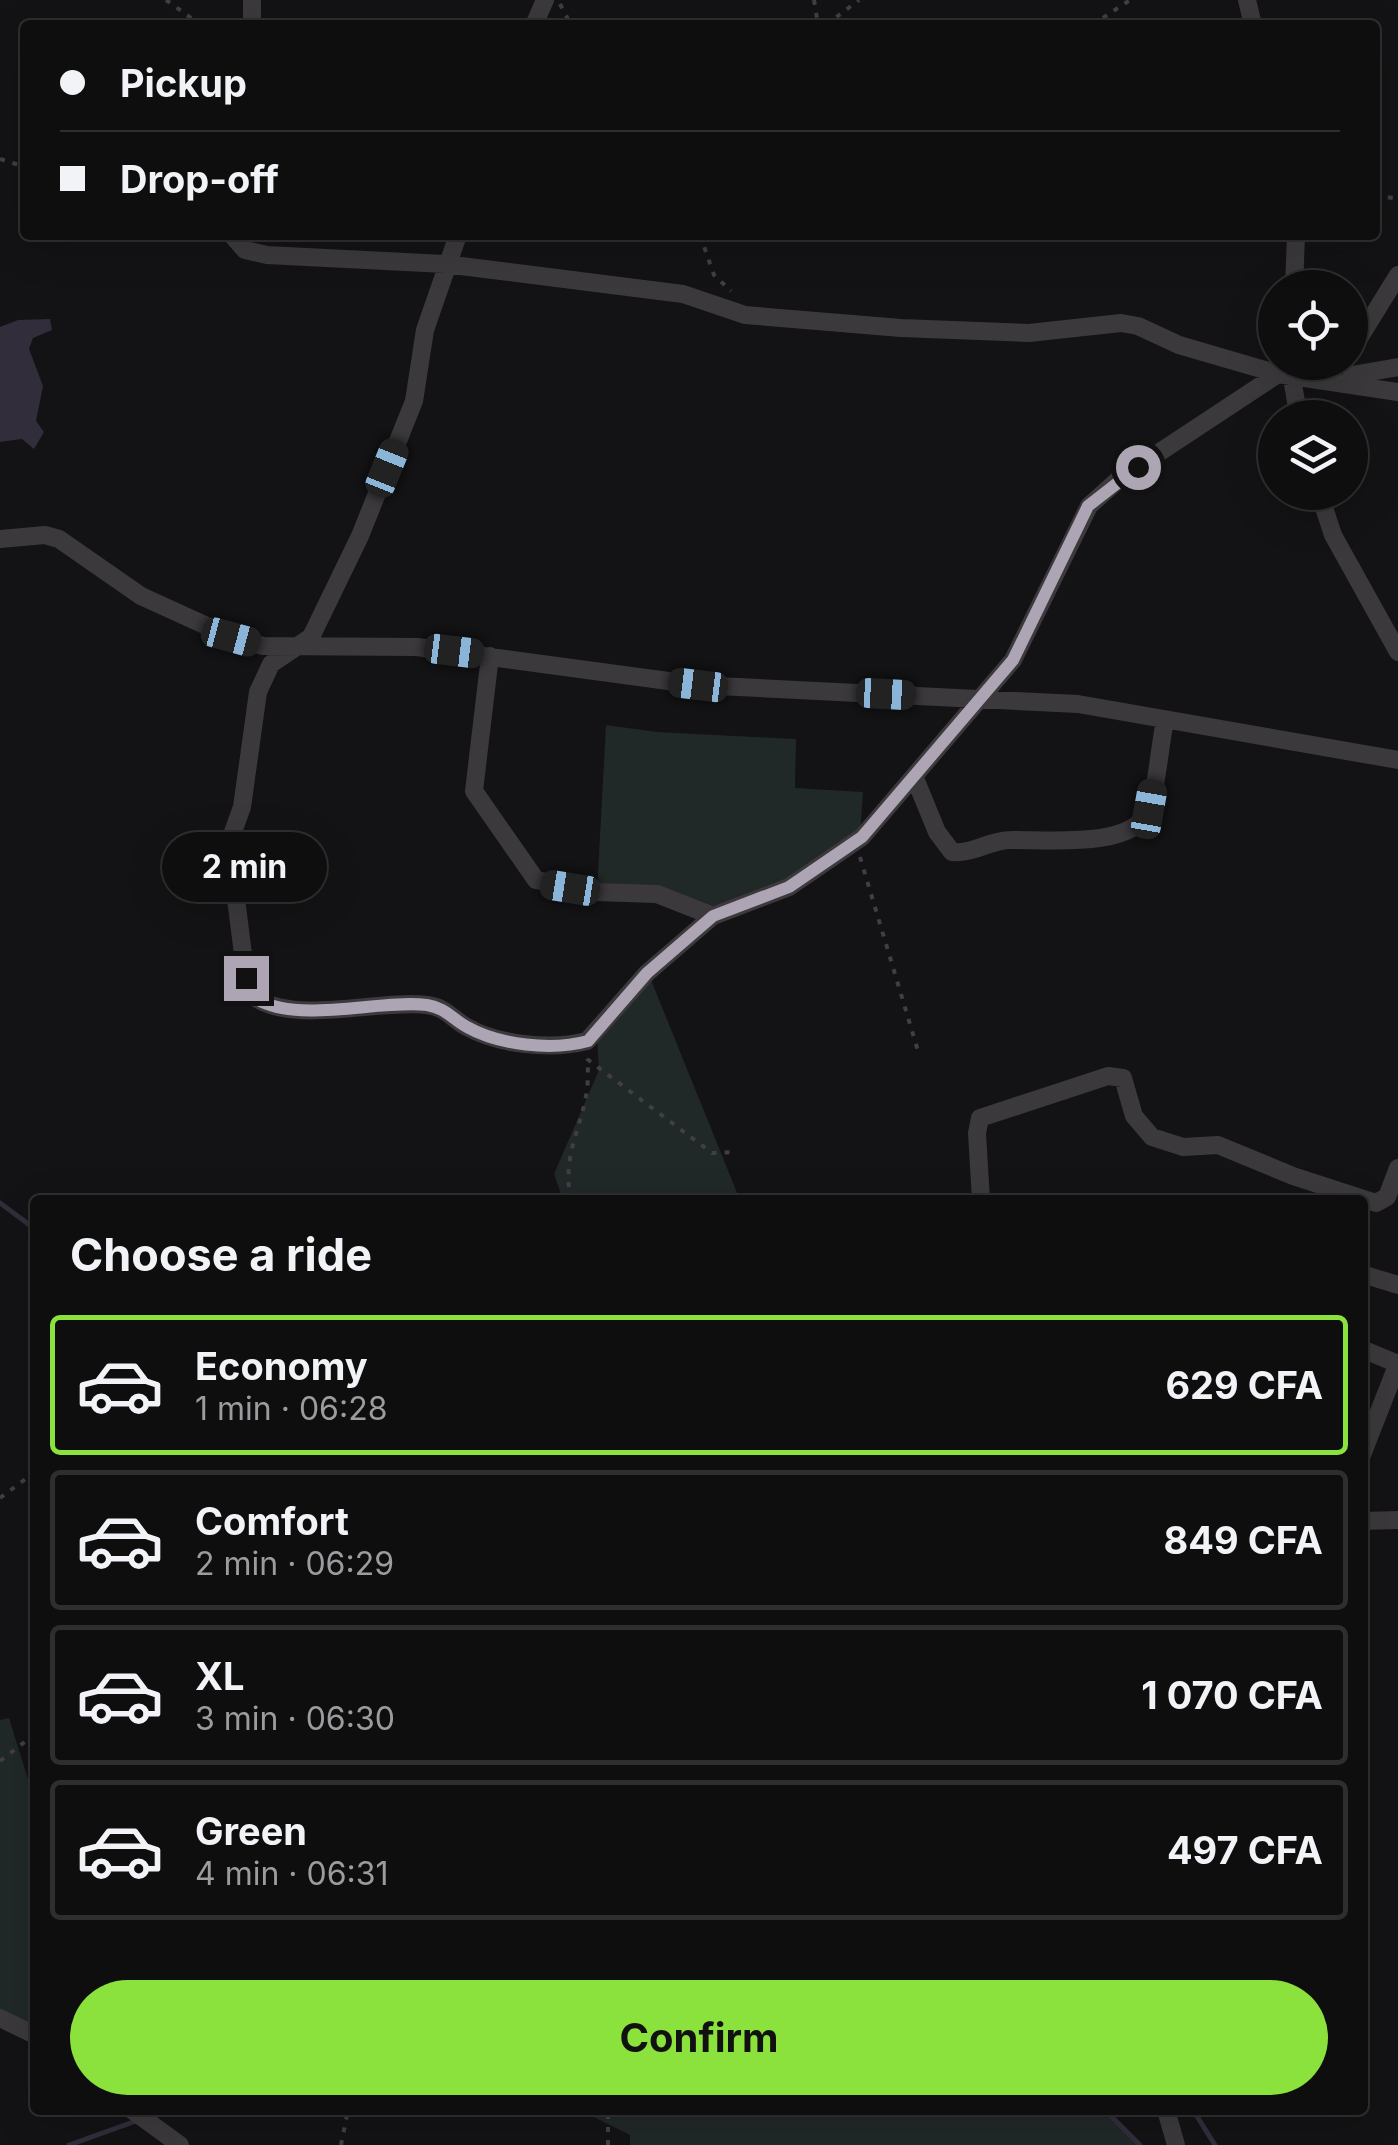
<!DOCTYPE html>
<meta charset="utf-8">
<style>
:root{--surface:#0e0e0f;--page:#171718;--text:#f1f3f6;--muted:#9b9c9e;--line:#2e2e2f;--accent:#8be23c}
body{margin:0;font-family:Inter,sans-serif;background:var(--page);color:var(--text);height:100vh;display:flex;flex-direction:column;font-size:38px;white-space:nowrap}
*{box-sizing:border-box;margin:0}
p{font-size:32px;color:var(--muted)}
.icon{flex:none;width:55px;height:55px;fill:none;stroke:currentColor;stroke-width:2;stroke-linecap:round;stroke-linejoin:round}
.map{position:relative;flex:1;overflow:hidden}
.sheet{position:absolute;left:30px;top:1195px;width:1338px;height:920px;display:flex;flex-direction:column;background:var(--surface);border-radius:10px;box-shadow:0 10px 40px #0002,0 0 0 2px var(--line)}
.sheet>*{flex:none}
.top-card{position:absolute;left:20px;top:20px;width:1360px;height:220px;border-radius:10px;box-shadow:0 10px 40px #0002,0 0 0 2px var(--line);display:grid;align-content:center;height:220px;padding:0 40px;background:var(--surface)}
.tools{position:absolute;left:1258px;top:270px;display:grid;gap:20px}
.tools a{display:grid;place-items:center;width:110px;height:110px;border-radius:50%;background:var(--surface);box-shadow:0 10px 40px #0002,0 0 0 2px var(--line);font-size:50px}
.end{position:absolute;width:45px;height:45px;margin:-22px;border:12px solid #ada5b3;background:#111;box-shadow:0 0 0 5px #111}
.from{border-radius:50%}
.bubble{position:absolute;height:70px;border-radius:35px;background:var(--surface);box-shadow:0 10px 40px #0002,0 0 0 2px var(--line);font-size:32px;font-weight:700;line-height:70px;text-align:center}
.car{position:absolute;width:30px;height:60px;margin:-30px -15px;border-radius:12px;box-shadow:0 0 8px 2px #0007;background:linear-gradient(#222 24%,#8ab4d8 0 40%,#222 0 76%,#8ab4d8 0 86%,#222 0)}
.top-card b{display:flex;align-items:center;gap:35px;height:95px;font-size:38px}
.top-card b+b{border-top:2px solid var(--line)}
.top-card i{width:25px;height:25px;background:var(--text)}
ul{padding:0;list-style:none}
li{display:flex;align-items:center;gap:30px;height:140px;margin:0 20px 15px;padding:0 20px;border:5px solid var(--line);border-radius:10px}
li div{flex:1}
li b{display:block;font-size:38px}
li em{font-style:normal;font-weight:700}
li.selected{border-color:var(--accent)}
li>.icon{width:90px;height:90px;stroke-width:1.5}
h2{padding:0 40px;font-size:45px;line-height:120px}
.button{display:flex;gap:20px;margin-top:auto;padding:20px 40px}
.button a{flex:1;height:115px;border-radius:60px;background:var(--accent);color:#111;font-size:40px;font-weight:700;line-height:115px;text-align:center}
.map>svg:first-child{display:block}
.green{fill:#212828}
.water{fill:#312d3b}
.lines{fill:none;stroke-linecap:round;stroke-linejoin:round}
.stream{stroke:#312d3b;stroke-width:5}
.path{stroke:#413e44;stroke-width:4;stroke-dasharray:5 8;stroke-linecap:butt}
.minor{stroke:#3c393d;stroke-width:18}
.route{stroke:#ada5b3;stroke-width:12}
</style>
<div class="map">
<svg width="1398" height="2145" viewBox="0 0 1398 2145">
<rect width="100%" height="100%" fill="#131214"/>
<path class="green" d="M 606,725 L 657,732 L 796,739 L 795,788 L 863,792 L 860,836 L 791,885 L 722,913 L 597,891 Z
M 649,975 L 740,1200 L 563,1200 L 554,1174 L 599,1070 L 597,1038 Z
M 9,1718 L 35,1802 L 35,2042 L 0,2022 L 0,1720 Z
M 580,2110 L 1105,2110 L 1140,2145 L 630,2145 L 630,2135 Z"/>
<path class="water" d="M 50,319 L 52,330 L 33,338 L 29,349 L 43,386 L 36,421 L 44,432 L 34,449 L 22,439 L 0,442 L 0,327 L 18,320 Z"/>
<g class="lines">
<path class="stream" d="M 0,1203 L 35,1229
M 1105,2110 L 1140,2145
M 1193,2110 L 1215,2145
M 147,2117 L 162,2110
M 69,2145 L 136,2121"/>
<path class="path" d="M 166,0 L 201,25
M 814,0 L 818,25
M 560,4 L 571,25
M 826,25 L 859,0
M 1092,25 L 1130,0
M 0,159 L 25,167
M 1375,195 L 1398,199
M 700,235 L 714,275 L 731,291
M 860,857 L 918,1051
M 587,1059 L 712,1153 L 735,1152
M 571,1200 C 559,1144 594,1116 587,1059
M 0,1498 L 35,1472
M 0,1761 L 35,1734
M 341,2145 L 348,2110
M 608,2145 L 608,2110"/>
<path class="minor" d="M 1247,0 L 1253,25
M 252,25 L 252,0
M 534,25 L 545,0
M 232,235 L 245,250 L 267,255 L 445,264 L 683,294 L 745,315 L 901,328 L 1029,333 L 1121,323 L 1138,326 L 1179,345 L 1278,374 L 1398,392
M 458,235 L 425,330 L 414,401 L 360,536 L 311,637 L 271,664 L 258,692 L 242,807 L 229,843 L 246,978 L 253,996 C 292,1026 378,999 427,1005 C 446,1007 452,1019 467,1027 C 499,1045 551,1050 587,1041 L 647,973 L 713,916 L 789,887 L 862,837 L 1013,660 L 1089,506 L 1119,479 L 1278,374
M 1294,288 L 1296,235
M 1350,353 L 1398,275
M 1289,362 L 1299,418
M 1349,384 L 1352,375 L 1398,367
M 1319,492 L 1333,535 L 1398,652
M 0,539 L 45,535 L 59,539 L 141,596 L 231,637 L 263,646 L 417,647 L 698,685 L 1078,704 L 1398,760
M 490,656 L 474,791 L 536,880 L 595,892 L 657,894 L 713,916
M 914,776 L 937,832 L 952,852 C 974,854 989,840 1011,840 C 1045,839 1132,849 1147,812 C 1158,785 1159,749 1165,721
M 981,1200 L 977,1133 L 980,1118 L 1108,1076 L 1123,1078 L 1134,1116 L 1152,1137 L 1183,1147 L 1218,1145 L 1293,1176 L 1376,1203 L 1387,1197 L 1398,1168
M 1362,1274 L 1398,1285
M 1362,1349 L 1398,1364
M 1362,1455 L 1398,1363
M 1362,1521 L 1398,1520
M 0,2018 L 35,2035
M 132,2110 L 180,2145
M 1166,2110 L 1176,2145"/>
</g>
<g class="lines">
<path class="route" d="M 246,978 L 252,996 C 293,1026 377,999 427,1005 C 446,1008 452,1019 467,1027 C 499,1045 552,1051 588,1041 L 647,973 L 713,916 L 789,887 L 862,837 L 1013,660 L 1088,506 L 1138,467"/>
</g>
</svg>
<div class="tools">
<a><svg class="icon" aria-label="locate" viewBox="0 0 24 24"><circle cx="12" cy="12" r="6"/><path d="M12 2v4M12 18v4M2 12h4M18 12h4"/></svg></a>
<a><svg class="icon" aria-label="layers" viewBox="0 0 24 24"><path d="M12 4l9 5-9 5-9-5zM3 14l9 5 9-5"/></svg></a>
</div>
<i class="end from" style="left:1138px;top:467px"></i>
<i class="end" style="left:246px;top:978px"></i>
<div class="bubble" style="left:162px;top:832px;width:165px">2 min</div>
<i class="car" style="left:387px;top:468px;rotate:22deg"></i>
<i class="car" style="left:231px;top:637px;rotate:105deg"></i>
<i class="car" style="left:454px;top:651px;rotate:97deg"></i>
<i class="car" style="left:698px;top:685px;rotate:277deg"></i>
<i class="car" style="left:886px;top:694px;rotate:93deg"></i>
<i class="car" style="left:1149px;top:809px;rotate:10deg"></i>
<i class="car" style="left:570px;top:888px;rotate:279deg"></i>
<div class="top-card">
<b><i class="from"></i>Pickup</b>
<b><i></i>Drop-off</b>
</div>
<section class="sheet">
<h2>Choose a ride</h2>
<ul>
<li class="selected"><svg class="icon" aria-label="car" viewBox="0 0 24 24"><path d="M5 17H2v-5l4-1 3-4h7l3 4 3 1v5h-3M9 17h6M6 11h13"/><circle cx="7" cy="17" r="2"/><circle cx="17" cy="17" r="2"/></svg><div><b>Economy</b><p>1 min · 06:28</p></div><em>629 CFA</em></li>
<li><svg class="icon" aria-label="car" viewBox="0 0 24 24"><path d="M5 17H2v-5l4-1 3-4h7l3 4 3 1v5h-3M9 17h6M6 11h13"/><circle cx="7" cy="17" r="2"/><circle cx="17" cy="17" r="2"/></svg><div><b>Comfort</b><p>2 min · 06:29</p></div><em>849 CFA</em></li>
<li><svg class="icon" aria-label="car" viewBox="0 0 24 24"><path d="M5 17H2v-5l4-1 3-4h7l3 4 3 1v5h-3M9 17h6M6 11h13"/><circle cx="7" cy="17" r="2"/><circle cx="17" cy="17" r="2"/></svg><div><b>XL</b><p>3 min · 06:30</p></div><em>1 070 CFA</em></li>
<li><svg class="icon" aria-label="car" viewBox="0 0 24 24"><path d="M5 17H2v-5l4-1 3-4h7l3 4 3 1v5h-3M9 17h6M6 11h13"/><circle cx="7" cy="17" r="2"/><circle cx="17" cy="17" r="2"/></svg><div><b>Green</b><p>4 min · 06:31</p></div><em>497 CFA</em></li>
</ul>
<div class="button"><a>Confirm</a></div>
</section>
</div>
